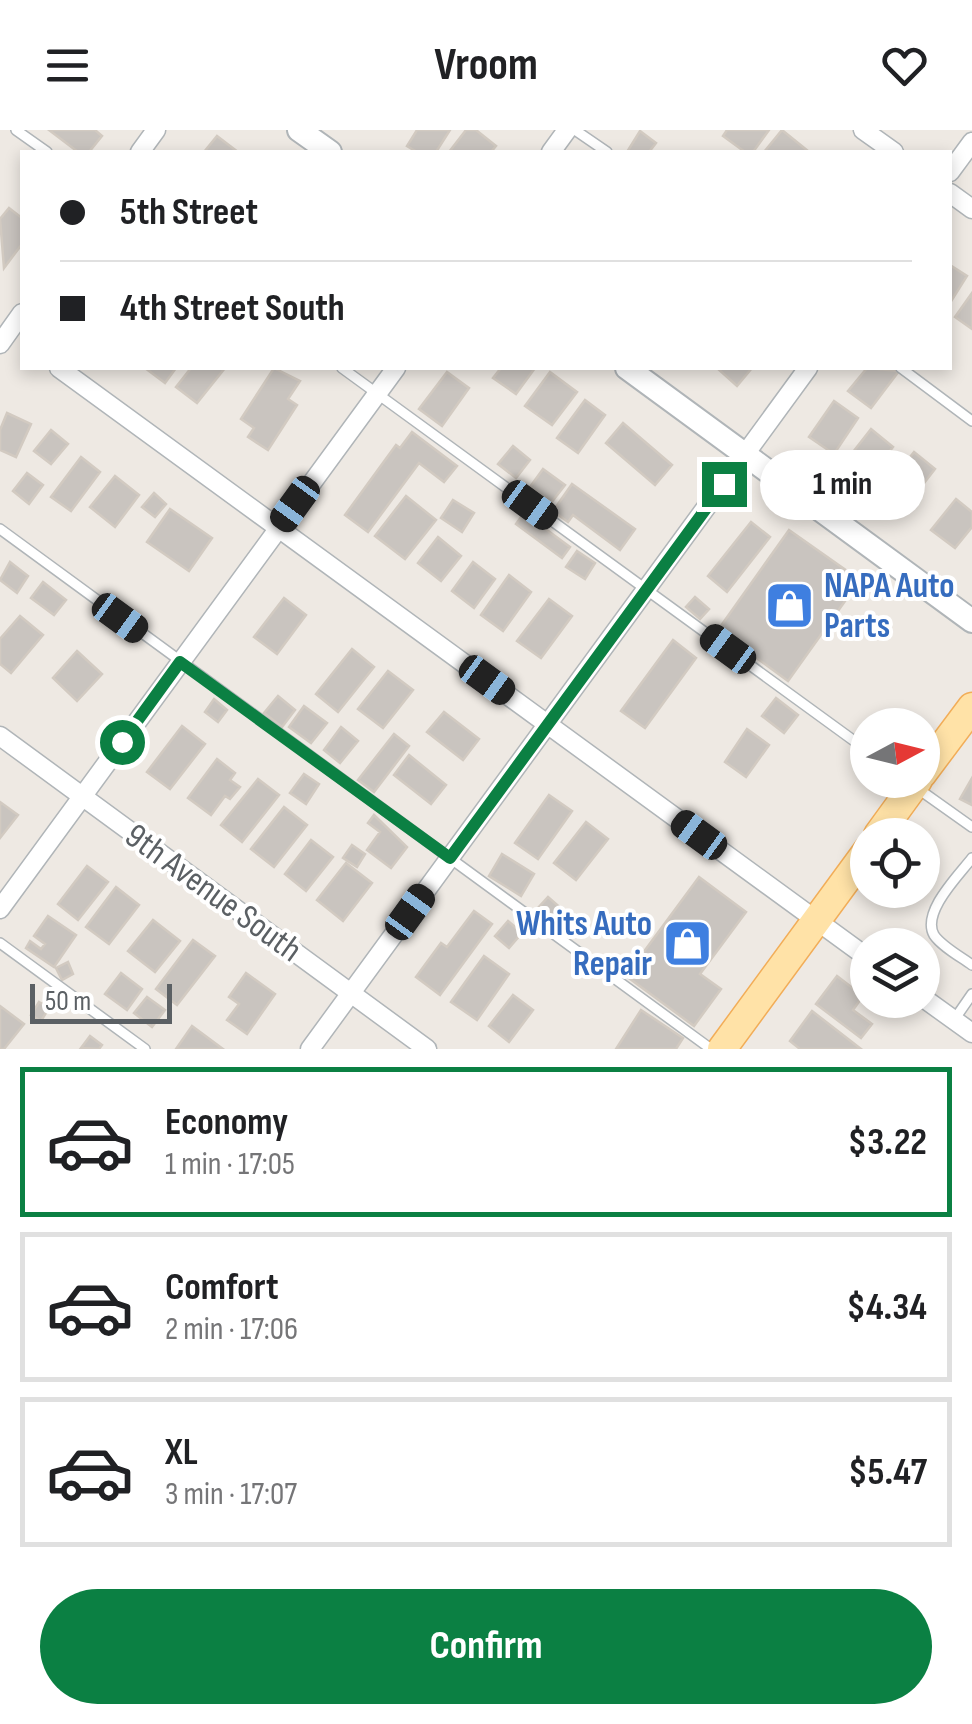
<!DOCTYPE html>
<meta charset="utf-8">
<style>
:root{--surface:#fff;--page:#f2f2f2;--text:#202124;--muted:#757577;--line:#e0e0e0;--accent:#0b8043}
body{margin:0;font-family:"Sofia Sans Condensed",sans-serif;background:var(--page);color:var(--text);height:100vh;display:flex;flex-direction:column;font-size:38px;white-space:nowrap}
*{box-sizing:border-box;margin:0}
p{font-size:32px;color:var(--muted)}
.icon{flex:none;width:55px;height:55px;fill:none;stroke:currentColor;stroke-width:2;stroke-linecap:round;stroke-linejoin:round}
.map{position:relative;height:919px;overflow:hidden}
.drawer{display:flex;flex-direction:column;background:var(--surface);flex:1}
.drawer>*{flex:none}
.guide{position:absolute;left:20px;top:20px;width:932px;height:220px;border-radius:0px;box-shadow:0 5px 15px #0003;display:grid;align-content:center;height:220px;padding:0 40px;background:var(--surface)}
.needle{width:65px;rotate:83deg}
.buttons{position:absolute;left:850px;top:578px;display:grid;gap:20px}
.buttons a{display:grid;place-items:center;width:90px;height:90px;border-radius:50%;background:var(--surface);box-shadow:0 5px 15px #0003;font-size:50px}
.scale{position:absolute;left:30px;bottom:25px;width:142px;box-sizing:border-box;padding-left:10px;border:5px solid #5b6064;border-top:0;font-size:28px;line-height:35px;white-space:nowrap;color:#5b6064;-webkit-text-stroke:8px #fff;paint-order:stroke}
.end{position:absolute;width:45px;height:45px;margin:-22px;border:12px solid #0b8043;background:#fff;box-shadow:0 0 0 5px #fff}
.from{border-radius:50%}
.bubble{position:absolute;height:70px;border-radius:35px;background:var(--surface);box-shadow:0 5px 15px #0003;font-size:32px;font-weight:700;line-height:70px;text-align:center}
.car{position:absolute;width:30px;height:60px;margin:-30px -15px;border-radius:12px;box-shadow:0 0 8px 2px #0007;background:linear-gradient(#222 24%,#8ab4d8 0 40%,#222 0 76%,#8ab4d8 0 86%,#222 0)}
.guide b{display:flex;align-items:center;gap:35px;height:95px;font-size:38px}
.guide b+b{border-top:2px solid var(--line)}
.guide i{width:25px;height:25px;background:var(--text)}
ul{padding:18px 0 0;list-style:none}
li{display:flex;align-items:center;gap:30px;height:150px;margin:0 20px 15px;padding:0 20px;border:5px solid var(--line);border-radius:0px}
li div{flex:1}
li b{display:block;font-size:38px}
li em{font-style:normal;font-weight:700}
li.current{border-color:var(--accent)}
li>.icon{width:90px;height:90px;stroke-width:1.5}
.action{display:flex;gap:20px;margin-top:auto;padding:20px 40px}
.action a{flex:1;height:115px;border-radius:60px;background:var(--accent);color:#fff;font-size:40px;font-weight:700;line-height:115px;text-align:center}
header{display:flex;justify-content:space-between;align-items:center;height:130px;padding:0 40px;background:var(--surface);font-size:45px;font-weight:700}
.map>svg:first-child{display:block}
.building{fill:#c9c4bf;stroke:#d2cac1;stroke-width:2.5}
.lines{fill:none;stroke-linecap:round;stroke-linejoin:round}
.service-casing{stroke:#b0b5b8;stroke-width:12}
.minor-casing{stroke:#b0b5b8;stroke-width:21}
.tertiary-casing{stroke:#b0b5b8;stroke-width:26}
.primary-casing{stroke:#f2ad58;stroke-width:31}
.service{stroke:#fff;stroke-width:9}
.minor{stroke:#fff;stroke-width:18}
.tertiary{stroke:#fff;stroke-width:22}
.primary{stroke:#ffe2a7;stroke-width:28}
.route{stroke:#0b8043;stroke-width:12}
.labels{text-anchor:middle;stroke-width:8;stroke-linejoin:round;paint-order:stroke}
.shop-label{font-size:35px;font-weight:bold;fill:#366cbe;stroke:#fff;text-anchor:start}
.street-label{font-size:35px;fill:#5b6064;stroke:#fff}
</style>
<header><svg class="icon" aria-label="menu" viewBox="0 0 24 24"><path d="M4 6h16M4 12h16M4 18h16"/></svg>Vroom<svg class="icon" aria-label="heart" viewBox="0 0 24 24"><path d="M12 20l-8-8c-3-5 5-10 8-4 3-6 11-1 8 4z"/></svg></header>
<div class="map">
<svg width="972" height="919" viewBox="0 0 972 919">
<rect width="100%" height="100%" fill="#eee9e3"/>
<path class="building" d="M 49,0 L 95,0 L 102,6 L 89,22 L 78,22 Z
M 417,0 L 450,0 L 436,22 L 417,22 L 407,16 Z
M 466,0 L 476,0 L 496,16 L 491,22 L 449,22 Z
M 727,0 L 769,0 L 753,22 L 745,22 L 723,6 Z
M 782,0 L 808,21 L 806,22 L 764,22 Z
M 640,1 L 656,13 L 649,22 L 627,22 Z
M 217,6 L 238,22 L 204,22 Z
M 9,78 L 22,88 L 22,114 L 4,138 L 0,89 Z
M 950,135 L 967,146 L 950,173 Z
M 972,163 L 972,199 L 955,187 Z
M 145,238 L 176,238 L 165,253 Z
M 191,238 L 225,238 L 197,273 L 176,257 Z
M 274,238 L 300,251 L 288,269 L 297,275 L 268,320 L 248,307 L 254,298 L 241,289 Z
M 501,238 L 535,238 L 516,264 L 493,248 Z
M 717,238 L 752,238 L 737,256 Z
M 867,238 L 899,241 L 871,278 L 848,261 Z
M 447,242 L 469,258 L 442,296 L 419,279 Z
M 550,242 L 577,262 L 552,295 L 525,276 Z
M 585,270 L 605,285 L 578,323 L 557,308 Z
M 834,271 L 858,288 L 834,324 L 809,307 Z
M 7,283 L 31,294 L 16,327 L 0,320 L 0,300 Z
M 623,293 L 672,335 L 655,355 L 606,313 Z
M 871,299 L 893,317 L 869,348 L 846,331 Z
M 51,300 L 68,314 L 51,334 L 34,321 Z
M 412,302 L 457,336 L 444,352 L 419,333 L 368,402 L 345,385 L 396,315 L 400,318 Z
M 513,316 L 530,330 L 516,348 L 498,334 Z
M 914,322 L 935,339 L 903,380 L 881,364 Z
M 81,327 L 100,342 L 71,381 L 51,367 Z
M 543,339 L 565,355 L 551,373 L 530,357 Z
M 27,343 L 43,355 L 29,374 L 13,361 Z
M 115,346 L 139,365 L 115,397 L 90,377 Z
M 572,354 L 635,399 L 620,420 L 573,385 L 568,392 L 553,381 Z
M 154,363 L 166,374 L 155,387 L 142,377 Z
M 406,366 L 436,390 L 405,429 L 375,406 Z
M 956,369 L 972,382 L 972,397 L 955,418 L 931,400 Z
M 453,370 L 474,383 L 462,402 L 441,388 Z
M 170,379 L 212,408 L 189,441 L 147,412 Z
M 524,383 L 570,417 L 562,428 L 516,394 Z
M 751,392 L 770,407 L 727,462 L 708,446 Z
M 789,400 L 860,450 L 788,551 L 718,500 Z
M 438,407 L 461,426 L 441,451 L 418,433 Z
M 577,421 L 595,433 L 585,449 L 566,437 Z
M 10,432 L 28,446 L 17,463 L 0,450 Z
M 473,432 L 495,449 L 474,478 L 452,461 Z
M 509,445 L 531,462 L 503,501 L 481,485 Z
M 43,452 L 66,470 L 54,485 L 31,468 Z
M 695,467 L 709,479 L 700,489 L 686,477 Z
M 284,468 L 306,485 L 277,524 L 254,507 Z
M 549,469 L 572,486 L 541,528 L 517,511 Z
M 20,486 L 43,505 L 11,543 L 0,534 L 0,509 Z
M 673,510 L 696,528 L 645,598 L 621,581 Z
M 352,519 L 374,537 L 338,582 L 316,564 Z
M 77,521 L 102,544 L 77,571 L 53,548 Z
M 388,541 L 413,560 L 383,598 L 358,579 Z
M 278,566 L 295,580 L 282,597 L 264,583 Z
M 776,568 L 798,585 L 784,603 L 762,586 Z
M 214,569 L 227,580 L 218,592 L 205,582 Z
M 304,576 L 327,593 L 311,613 L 289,597 Z
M 444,582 L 479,609 L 463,630 L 427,602 Z
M 182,596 L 205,614 L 170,659 L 147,642 Z
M 341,597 L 358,611 L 340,633 L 324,620 Z
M 747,599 L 769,615 L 746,647 L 725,632 Z
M 394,604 L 409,616 L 374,662 L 358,650 Z
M 409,625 L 446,655 L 431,674 L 394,645 Z
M 217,629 L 235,643 L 230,650 L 240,657 L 230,669 L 225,666 L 211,685 L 188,668 Z
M 304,644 L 319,654 L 306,674 L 290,663 Z
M 972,648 L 972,675 L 960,669 Z
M 258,649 L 279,665 L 242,712 L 221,695 Z
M 549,665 L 572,681 L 538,729 L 515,713 Z
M 0,672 L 18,685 L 0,708 Z
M 284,677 L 307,695 L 274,737 L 251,719 Z
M 374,685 L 407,717 L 391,738 L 367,720 L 380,702 L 368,693 Z
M 586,692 L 608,709 L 576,750 L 554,733 Z
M 311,710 L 333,727 L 306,761 L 285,744 Z
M 352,715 L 365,724 L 357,737 L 343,728 Z
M 502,724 L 534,744 L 521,766 L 489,746 Z
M 346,733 L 372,753 L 343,791 L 317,770 Z
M 87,736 L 108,752 L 78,790 L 58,774 Z
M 699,747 L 746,782 L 700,844 L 721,859 L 694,896 L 626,846 Z
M 116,757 L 139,775 L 109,814 L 86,797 Z
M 548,767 L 563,780 L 552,791 L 538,778 Z
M 474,781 L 492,794 L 440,865 L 416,847 L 441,813 L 447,817 Z
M 48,786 L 76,805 L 54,837 L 26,818 L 30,811 L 41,819 L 45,814 L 34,806 Z
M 153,790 L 180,811 L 155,842 L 128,821 Z
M 508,791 L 522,803 L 509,818 L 495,806 Z
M 193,810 L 215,826 L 177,875 L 156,859 Z
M 484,826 L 509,844 L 477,890 L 451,872 Z
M 68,832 L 73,844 L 62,850 L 56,838 Z
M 121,843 L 142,859 L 127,880 L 105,864 Z
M 246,843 L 275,864 L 247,904 L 227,890 L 239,874 L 229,867 Z
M 837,846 L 863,866 L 853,880 L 872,894 L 861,908 L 816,874 Z
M 513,865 L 533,880 L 509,912 L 489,896 Z
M 147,867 L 165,880 L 152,897 L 134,883 Z
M 39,872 L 49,878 L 41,891 L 31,885 Z
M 0,876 L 24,894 L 4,919 L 0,919 Z
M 641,880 L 683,908 L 676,919 L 616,919 Z
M 812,881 L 861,919 L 800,919 L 790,911 Z
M 192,896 L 223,919 L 176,919 Z
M 90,906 L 102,915 L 99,919 L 81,918 Z"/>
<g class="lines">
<defs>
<path id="service" d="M 16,0 L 47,22
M 575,0 L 607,22
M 342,238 L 868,621
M 901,238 L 972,291
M 0,399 L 711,919
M 917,658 L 972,697
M 972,728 C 960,744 921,782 934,805 C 941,816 961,827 972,835
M 0,813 L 145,919
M 954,890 L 972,864"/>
<path id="minor" d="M 863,0 L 894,22
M 140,22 L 156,0
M 551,22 L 567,0
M 950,42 L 972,12
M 950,63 L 972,79
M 0,214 L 22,183
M 59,238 L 868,828
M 0,606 L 427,919
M 0,779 L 396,238
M 922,867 L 972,903
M 310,919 L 808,238"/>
<path id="tertiary" d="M 299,0 L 330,22
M 627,238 L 972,491"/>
<path id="primary" d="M 922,644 L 972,577
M 878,705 L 918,650
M 722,919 L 868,720"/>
</defs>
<use href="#service" class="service-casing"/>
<use href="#minor" class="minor-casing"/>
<use href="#tertiary" class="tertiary-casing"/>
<use href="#primary" class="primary-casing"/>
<use href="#service" class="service"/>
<use href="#minor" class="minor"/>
<use href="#tertiary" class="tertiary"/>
<use href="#primary" class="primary"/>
</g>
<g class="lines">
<path class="route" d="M 122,612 L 180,532 L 450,728 L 724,354"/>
</g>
<defs>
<symbol id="shop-square" viewBox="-11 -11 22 22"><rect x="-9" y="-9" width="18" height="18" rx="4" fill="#3f7fe0" stroke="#fff"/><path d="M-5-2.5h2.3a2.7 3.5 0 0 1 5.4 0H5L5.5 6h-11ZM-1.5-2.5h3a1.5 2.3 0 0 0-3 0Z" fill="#fff"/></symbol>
</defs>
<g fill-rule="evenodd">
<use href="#shop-square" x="762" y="448" width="55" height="55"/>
<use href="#shop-square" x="660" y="786" width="55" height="55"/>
</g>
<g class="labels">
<g class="shop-label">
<text x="824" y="467">NAPA Auto<tspan x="824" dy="40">Parts</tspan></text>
<text x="652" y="805" text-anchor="end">Whits Auto<tspan x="652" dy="40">Repair</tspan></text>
</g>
<g class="street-label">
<text transform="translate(214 762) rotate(36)" y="12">9th Avenue South</text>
</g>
</g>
</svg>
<div class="buttons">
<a><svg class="needle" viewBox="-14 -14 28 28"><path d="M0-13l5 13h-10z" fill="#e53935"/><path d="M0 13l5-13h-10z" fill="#757577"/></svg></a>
<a><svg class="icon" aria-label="locate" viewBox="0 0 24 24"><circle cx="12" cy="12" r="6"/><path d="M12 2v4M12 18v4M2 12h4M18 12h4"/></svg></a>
<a><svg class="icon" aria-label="layers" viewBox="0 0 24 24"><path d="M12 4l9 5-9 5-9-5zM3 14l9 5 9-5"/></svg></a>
</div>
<div class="scale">50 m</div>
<i class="end from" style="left:122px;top:612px"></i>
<i class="end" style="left:724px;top:354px"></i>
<div class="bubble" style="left:760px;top:320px;width:165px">1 min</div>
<i class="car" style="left:295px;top:374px;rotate:216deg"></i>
<i class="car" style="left:530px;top:375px;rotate:126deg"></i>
<i class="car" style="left:120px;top:488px;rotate:126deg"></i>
<i class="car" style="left:728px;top:519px;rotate:306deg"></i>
<i class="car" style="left:487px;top:550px;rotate:126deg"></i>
<i class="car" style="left:699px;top:705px;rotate:306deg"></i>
<i class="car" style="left:410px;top:782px;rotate:36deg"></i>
<div class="guide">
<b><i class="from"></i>5th Street</b>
<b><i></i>4th Street South</b>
</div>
</div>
<section class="drawer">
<ul>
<li class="current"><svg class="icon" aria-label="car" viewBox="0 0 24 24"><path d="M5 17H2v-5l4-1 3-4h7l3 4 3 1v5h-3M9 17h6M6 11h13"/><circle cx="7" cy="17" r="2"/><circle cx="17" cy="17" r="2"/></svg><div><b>Economy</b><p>1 min · 17:05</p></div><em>$3.22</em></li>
<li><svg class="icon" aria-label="car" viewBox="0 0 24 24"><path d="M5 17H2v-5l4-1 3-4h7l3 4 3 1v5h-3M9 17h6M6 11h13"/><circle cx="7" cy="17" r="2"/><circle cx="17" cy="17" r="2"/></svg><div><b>Comfort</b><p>2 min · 17:06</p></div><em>$4.34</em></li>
<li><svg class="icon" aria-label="car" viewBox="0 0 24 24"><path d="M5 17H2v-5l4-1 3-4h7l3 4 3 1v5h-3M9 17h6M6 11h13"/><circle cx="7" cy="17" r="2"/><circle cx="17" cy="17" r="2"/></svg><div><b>XL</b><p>3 min · 17:07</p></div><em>$5.47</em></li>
</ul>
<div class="action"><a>Confirm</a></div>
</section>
